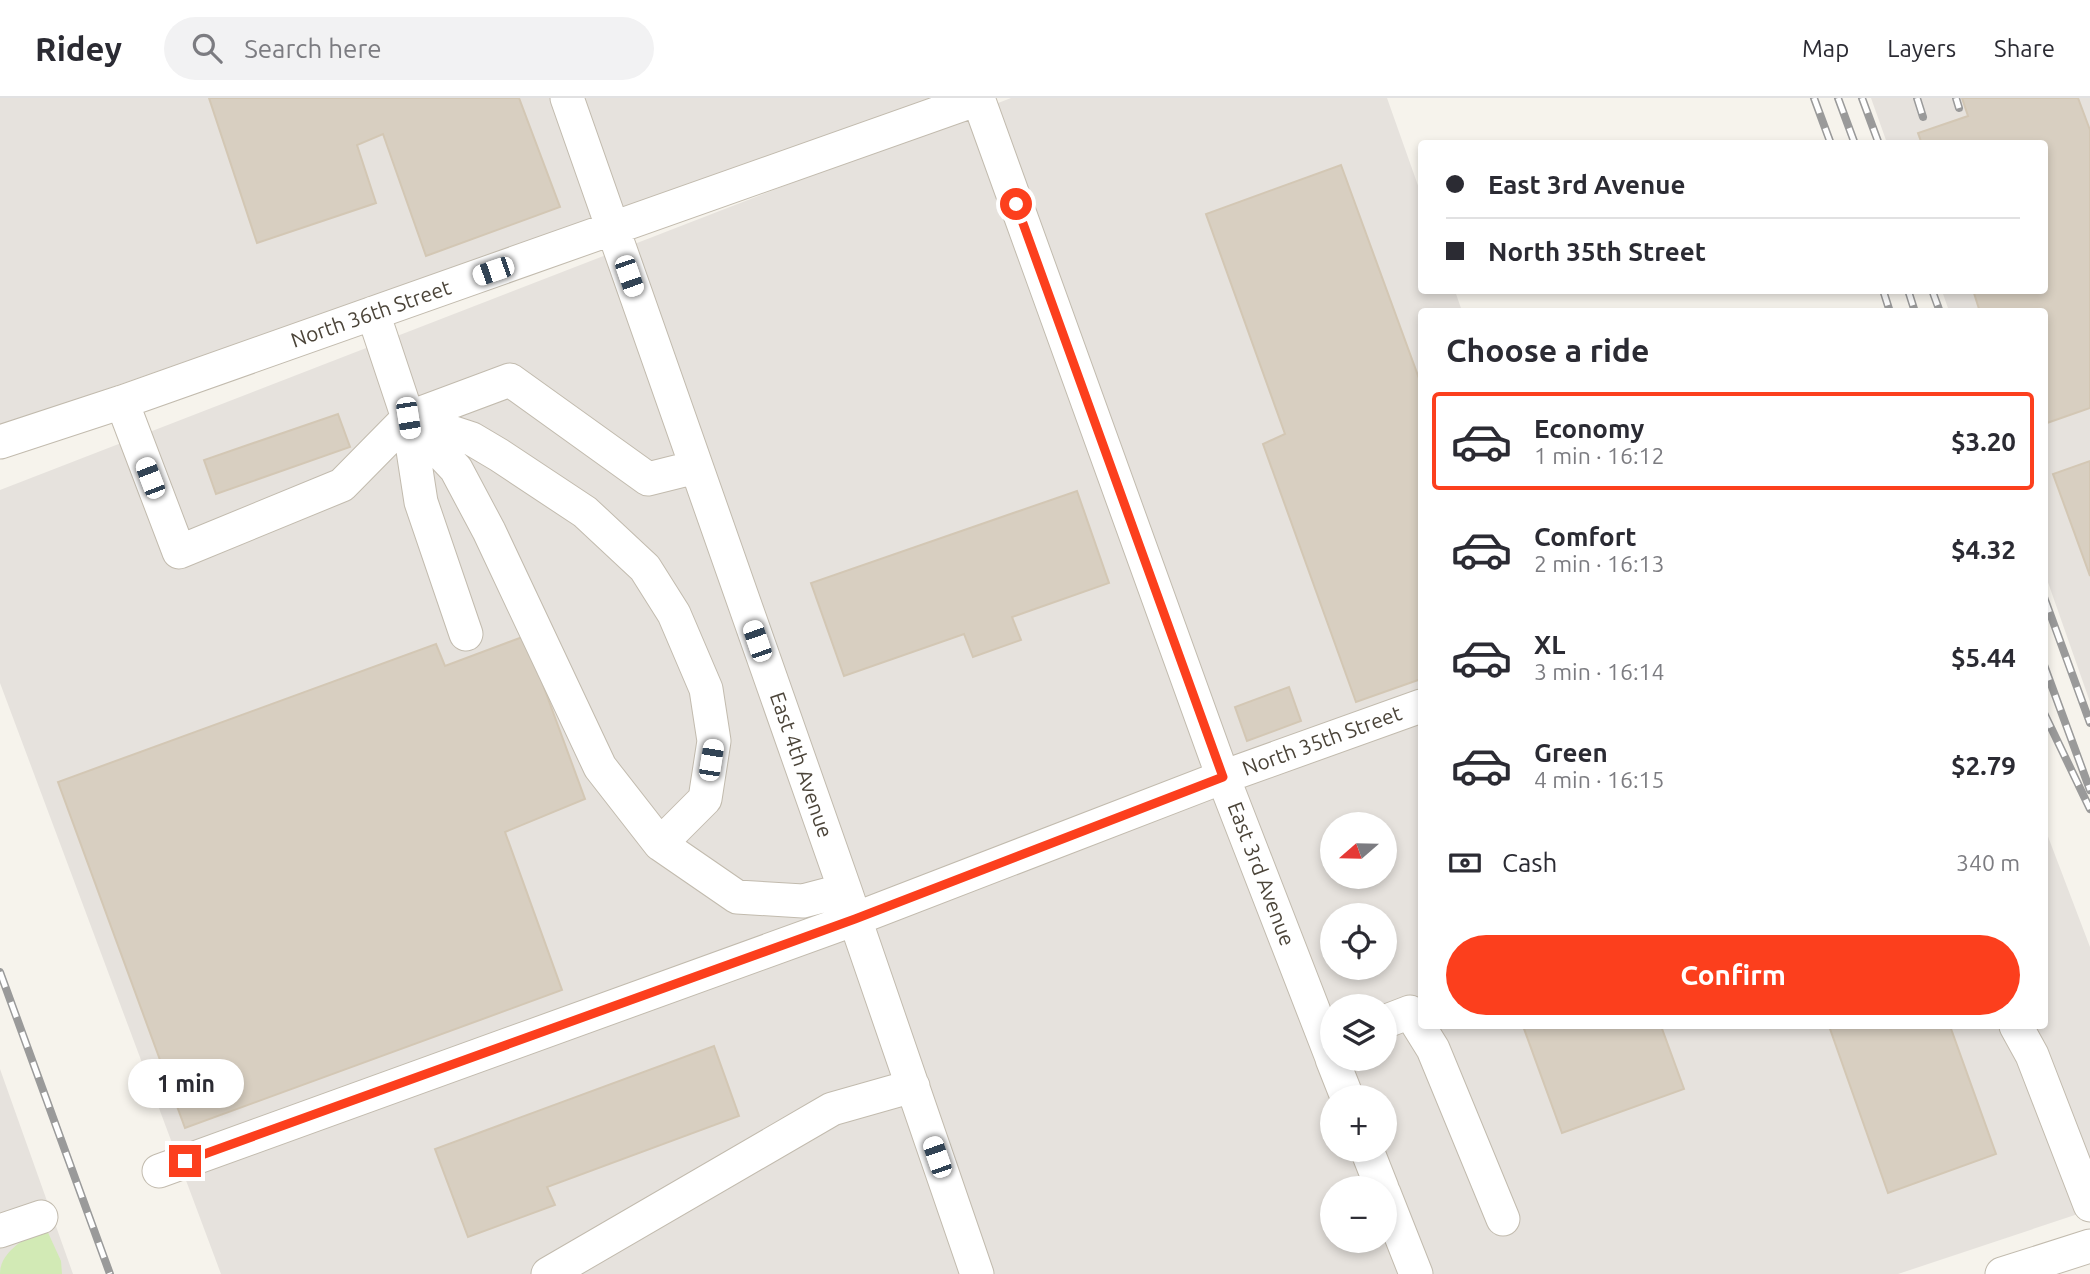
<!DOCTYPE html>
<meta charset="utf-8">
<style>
:root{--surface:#fff;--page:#f2f2f3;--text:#2b2b33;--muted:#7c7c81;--line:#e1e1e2;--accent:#fc3f1d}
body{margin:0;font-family:Ubuntu,sans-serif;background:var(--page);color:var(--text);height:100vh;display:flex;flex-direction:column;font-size:26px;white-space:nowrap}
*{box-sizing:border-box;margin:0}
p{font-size:23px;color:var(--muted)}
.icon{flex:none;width:38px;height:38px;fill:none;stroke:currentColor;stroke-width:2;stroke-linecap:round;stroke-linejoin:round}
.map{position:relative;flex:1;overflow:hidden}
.side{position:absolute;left:1418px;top:210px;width:630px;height:721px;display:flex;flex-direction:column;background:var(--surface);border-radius:7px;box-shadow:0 4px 10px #0003}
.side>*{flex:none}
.top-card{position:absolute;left:1418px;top:42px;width:630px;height:154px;border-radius:7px;box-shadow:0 4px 10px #0003;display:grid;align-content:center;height:154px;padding:0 28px;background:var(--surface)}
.needle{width:46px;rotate:250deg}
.tools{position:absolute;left:1320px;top:714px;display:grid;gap:14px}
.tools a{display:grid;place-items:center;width:77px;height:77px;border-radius:50%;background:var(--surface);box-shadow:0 4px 10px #0003;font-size:35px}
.end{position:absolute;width:32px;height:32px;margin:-16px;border:9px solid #fc3f1d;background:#fff;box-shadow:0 0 0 4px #fff}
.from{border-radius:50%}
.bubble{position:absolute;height:49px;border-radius:24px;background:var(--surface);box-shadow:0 4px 10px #0003;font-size:23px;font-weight:700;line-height:49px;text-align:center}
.car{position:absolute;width:21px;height:42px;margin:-21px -10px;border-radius:9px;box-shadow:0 0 5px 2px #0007;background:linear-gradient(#fff 24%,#345 0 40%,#fff 0 76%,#345 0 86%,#fff 0)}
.top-card b{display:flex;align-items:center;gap:24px;height:66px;font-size:26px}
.top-card b+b{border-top:2px solid var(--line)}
.top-card i{width:18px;height:18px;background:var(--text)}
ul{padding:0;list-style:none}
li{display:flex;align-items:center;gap:21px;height:98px;margin:0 14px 10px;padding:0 14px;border:4px solid transparent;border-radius:7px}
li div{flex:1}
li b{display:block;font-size:26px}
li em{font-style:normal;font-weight:700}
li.on{border-color:var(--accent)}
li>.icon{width:63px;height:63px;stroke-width:1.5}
h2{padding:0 28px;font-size:32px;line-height:84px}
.pay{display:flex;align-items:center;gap:18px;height:77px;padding:0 28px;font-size:26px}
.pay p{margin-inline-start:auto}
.button{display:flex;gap:14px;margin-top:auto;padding:14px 28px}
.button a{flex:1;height:80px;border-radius:42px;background:var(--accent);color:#fff;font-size:28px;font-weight:700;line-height:80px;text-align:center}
header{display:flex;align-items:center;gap:42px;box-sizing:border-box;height:98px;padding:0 35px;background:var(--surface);border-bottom:2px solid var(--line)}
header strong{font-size:33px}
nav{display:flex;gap:38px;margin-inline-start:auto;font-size:24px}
.search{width:490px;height:63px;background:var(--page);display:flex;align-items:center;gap:18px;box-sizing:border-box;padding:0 24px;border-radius:38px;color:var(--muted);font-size:26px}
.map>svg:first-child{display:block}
.industrial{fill:#e6e2dd;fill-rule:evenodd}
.green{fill:#d2eab5}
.building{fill:#d8cfc1;stroke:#d3c7b4;stroke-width:2}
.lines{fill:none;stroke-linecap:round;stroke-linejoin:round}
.minor-casing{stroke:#c2bbae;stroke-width:35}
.minor{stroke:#fff;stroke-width:33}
.rail-casing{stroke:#9a9a9a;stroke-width:8}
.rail{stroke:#fff;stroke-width:5;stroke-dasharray:16;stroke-linecap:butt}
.route{stroke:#fc3f1d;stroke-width:9}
.labels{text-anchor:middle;stroke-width:5;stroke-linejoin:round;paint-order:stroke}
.street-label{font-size:21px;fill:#4b4439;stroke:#fff}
</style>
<header>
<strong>Ridey</strong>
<div class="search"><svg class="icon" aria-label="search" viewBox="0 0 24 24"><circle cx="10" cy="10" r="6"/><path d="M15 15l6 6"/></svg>Search here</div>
<nav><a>Map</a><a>Layers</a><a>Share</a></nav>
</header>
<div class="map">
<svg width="2090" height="1176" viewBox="0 0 2090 1176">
<rect width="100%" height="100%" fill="#f6f3ec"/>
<path class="industrial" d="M 0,0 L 943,0 L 0,328 Z
M 1011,0 L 1387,0 L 1421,96 L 1421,192 L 1455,193 L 1462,213 L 1421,214 L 1421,928 L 2044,928 L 2044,728 L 2090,849 L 2090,1112 L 1898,1176 L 221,1176 L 0,585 L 0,392 ZM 1332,726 L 1384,726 L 1384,779 L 1332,779 ZM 1332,817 L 1384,817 L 1384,870 L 1332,870 ZM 1332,908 L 1384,908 L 1384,961 L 1332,961 ZM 1332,999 L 1384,999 L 1384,1052 L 1332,1052 ZM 1332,1090 L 1384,1090 L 1384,1143 L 1332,1143 Z
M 1871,0 L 2090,0 L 2090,604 L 2044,473 L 2044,214 L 1949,213 L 1942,193 L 2044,192 L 2044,46 L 1887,45 Z
M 0,971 L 73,1176 L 0,1176 Z"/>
<path class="green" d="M 45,1128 L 61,1163 L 62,1176 L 0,1176 C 0,1152 28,1140 45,1128 Z"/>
<path class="building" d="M 209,0 L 519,0 L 560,109 L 426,158 L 383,36 L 357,47 L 376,105 L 257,145 Z
M 1962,0 L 2078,0 L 2090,32 L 2090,310 L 2044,326 L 2044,214 L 1980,214 L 1973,192 L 2044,192 L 2044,46 L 1922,46 L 1918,35 L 1968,18 Z
M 1341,67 L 1421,286 L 1421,581 L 1356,604 L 1263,346 L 1285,336 L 1206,116 Z
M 338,316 L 350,349 L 216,396 L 204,362 Z
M 2090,363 L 2090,478 L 2053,376 Z
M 1077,393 L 1109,485 L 1012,519 L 1021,542 L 973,559 L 964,536 L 844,578 L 811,485 Z
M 525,538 L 585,701 L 505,734 L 562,892 L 185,1030 L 58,684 L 436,546 L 445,568 Z
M 1289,589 L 1301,623 L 1247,643 L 1235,609 Z
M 1523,928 L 1661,928 L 1684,991 L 1562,1035 Z
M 1829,928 L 1950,928 L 1996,1056 L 1888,1095 Z
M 714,948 L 739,1018 L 547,1089 L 555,1107 L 468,1139 L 435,1051 Z"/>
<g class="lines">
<defs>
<path id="minor" d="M 567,0 L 845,792 L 977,1176
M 978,0 L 1223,679 L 1332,960
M 373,215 L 408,320 L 510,282 L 648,381 L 696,369
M 122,304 L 179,454 L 342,387 L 408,320
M 408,320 L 456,371 L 489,433 L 600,669 L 660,746 L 737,799 L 803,803 L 845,792
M 408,320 L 421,404 L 466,536
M 414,322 L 472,341 L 499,357 L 585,414 L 645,470 L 674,516 L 706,591 L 714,643 L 705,701 L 660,746
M 0,344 L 122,304 L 978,1
M 1384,924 L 1410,914 L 1433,951 L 1503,1121
M 2016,928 L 2032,957 L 2090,1107
M 1332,961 L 1347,999
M 1367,1052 L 1382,1090
M 159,1073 L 855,821 L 1223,679 L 1421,608
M 1384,1095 L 1416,1176
M 0,1133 L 41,1119
M 548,1176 L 832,1011 L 913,988
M 2002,1176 L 2090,1148"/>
</defs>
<use href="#minor" class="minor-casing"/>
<use href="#minor" class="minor"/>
<defs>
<path id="rail" d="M 1814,0 L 1831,46
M 1838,0 L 1855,46
M 1862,0 L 1879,46
M 1917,0 L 1923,19
M 1956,0 L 1959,10
M 1883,192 L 1890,214
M 1908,192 L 1915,214
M 1932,192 L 1940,214
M 2044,499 L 2090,625
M 2044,567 L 2090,692
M 2044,615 L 2090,711
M 0,874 L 110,1176"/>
</defs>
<use href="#rail" class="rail-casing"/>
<use href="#rail" class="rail"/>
</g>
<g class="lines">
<path class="route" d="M 185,1063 L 855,821 L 1223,679 L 1016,106"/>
</g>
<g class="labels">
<g class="street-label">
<text transform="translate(371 216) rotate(-19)" y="7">North 36th Street</text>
<text transform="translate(1322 643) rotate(-20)" y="7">North 35th Street</text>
<text transform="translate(801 667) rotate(71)" y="7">East 4th Avenue</text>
<text transform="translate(1261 776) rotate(69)" y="7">East 3rd Avenue</text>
</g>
</g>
</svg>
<div class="tools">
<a><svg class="needle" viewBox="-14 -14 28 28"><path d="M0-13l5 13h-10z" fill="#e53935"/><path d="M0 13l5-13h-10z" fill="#7c7c81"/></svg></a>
<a><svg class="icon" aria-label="locate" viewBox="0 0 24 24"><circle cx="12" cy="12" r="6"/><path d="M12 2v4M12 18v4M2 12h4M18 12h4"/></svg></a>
<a><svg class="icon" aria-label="layers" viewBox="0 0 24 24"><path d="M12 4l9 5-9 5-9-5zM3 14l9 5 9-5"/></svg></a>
<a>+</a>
<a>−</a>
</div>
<i class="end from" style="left:1016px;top:106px"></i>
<i class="end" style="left:185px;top:1063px"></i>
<div class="bubble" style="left:128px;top:961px;width:116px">1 min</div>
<i class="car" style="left:493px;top:173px;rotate:251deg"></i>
<i class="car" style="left:629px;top:178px;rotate:161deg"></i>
<i class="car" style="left:408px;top:320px;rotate:171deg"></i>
<i class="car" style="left:150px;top:380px;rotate:339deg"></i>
<i class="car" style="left:757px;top:543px;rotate:341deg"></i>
<i class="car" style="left:711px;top:662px;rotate:9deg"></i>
<i class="car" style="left:937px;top:1059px;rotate:341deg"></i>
<div class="top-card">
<b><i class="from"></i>East 3rd Avenue</b>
<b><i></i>North 35th Street</b>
</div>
<section class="side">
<h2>Choose a ride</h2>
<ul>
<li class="on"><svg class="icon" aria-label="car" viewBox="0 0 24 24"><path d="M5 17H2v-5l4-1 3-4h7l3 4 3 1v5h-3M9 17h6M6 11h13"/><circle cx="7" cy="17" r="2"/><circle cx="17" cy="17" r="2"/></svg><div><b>Economy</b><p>1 min · 16:12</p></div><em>$3.20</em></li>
<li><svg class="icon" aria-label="car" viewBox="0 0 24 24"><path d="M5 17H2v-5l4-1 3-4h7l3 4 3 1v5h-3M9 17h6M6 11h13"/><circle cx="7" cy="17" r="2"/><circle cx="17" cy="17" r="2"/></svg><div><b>Comfort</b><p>2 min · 16:13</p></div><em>$4.32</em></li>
<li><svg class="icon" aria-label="car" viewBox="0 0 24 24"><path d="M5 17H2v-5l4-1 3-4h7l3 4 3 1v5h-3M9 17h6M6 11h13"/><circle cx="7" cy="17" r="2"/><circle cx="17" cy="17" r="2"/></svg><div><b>XL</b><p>3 min · 16:14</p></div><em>$5.44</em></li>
<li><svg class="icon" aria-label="car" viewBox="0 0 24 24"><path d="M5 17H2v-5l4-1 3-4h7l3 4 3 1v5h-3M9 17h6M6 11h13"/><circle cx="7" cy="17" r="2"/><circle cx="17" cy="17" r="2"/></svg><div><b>Green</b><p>4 min · 16:15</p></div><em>$2.79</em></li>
</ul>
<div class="pay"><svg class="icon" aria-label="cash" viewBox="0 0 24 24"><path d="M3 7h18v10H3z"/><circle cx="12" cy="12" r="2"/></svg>Cash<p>340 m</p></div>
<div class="button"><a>Confirm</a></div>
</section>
</div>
